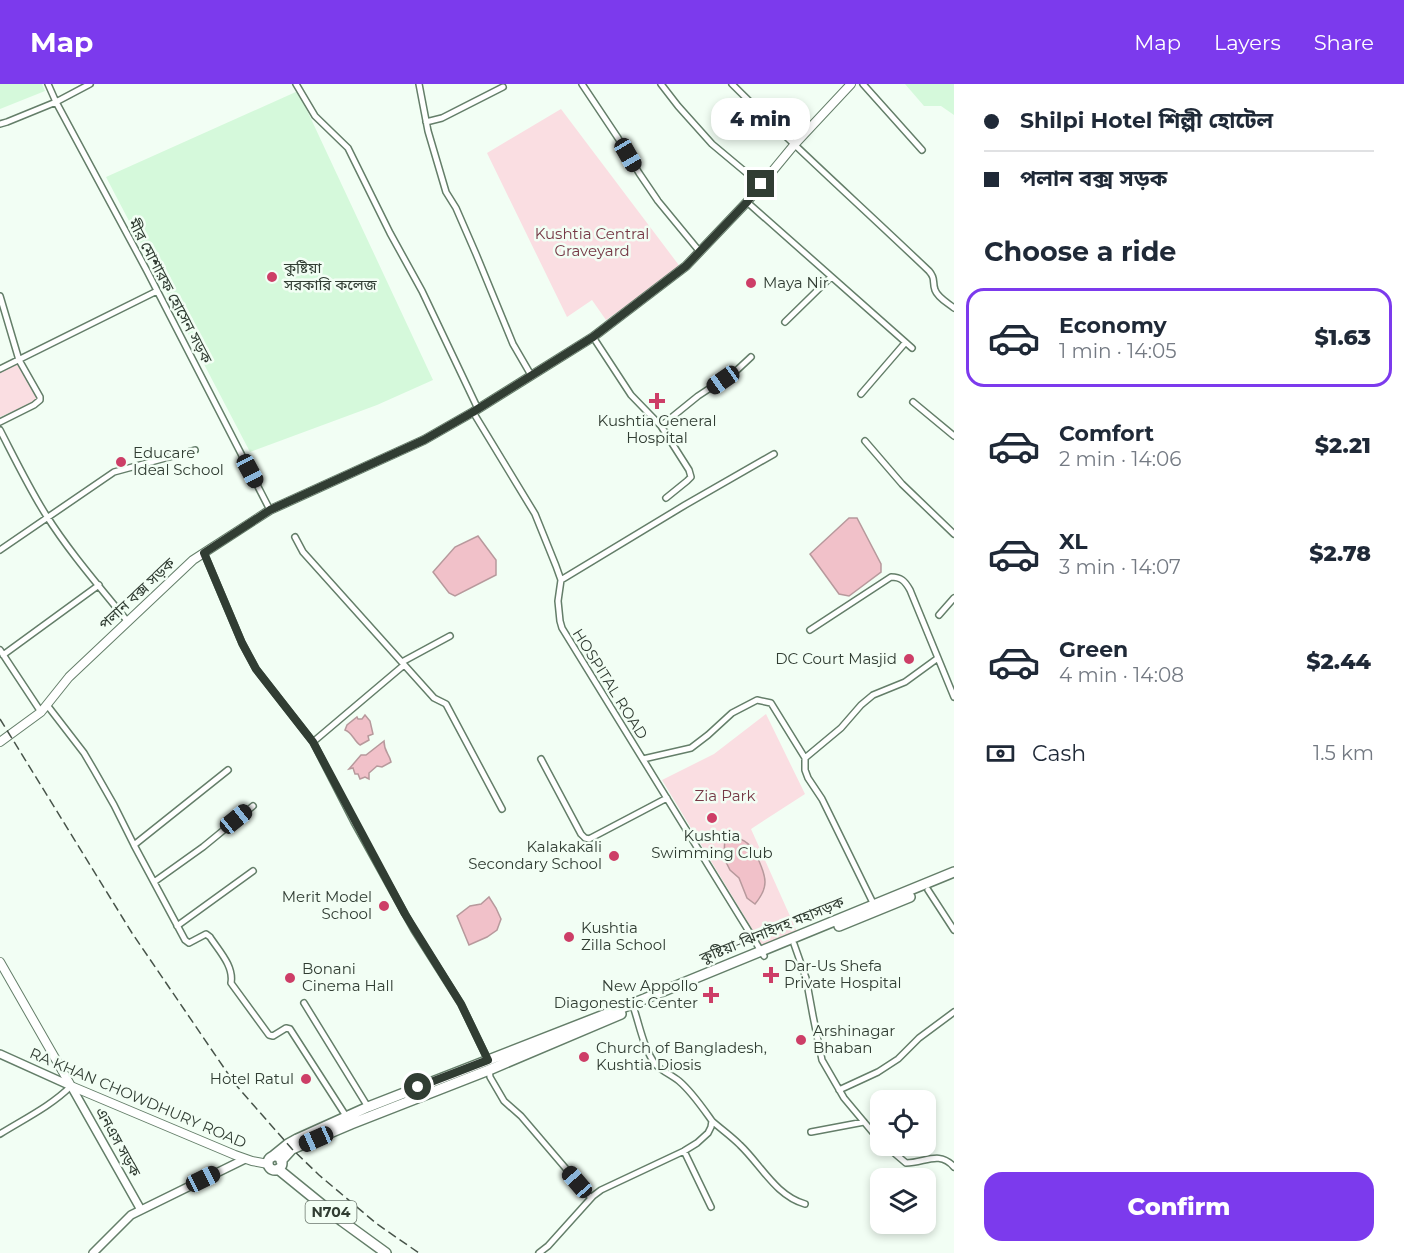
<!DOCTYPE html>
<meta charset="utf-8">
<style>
:root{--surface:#fff;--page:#f6f6f7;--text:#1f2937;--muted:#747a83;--line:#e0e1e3;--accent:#7c3aed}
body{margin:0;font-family:Montserrat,"Noto Sans Bengali",sans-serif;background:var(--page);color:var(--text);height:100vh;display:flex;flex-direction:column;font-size:22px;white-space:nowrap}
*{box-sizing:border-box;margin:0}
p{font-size:20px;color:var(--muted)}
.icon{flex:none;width:33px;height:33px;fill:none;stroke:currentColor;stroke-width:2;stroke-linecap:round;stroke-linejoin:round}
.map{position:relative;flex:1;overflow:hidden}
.side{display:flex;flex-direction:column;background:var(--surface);width:450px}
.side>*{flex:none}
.hud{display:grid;align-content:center;height:132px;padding:0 30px;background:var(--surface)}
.tools{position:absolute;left:870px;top:1006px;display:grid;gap:12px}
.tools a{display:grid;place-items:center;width:66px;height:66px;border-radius:12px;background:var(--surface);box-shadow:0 3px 9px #0003;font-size:30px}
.end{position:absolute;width:27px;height:27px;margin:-14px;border:8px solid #313d33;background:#fff;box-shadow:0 0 0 3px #fff}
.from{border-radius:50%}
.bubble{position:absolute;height:42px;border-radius:18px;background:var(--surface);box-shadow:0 3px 9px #0003;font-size:20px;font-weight:800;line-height:42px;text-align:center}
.car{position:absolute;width:18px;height:36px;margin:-18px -9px;border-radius:8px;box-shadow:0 0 4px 2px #0007;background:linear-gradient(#222 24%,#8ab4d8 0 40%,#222 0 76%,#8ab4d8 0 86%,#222 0)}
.hud b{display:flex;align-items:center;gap:21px;height:57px;font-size:22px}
.hud b+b{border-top:2px solid var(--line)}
.hud i{width:15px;height:15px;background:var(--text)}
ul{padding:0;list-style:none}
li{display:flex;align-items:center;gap:18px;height:99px;margin:0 12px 9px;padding:0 18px;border:3px solid transparent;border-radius:18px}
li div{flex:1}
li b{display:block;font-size:22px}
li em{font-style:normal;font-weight:800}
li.active{border-color:var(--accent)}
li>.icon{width:54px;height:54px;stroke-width:1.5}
h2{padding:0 30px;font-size:27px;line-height:72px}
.pay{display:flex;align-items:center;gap:15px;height:66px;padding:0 30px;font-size:22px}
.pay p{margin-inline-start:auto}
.action{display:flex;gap:12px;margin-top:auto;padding:12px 30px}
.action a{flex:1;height:69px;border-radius:18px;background:var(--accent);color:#fff;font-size:24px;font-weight:800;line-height:69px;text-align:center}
header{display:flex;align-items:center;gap:36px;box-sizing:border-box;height:84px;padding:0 30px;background:var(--accent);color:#fff}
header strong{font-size:28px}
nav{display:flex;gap:33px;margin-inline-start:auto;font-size:21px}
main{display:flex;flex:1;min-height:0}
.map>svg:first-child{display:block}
.built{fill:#d5f9db}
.green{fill:#fadee2}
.water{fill:#f1c1c9;stroke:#b7999c;stroke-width:1.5}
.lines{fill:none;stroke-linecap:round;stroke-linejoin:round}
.minor-casing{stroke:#647e69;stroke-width:8}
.tertiary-casing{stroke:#647e69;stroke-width:10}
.secondary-casing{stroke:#647e69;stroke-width:10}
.trunk-casing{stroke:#647e69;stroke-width:12}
.minor{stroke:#fff;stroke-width:5}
.tertiary{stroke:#fff;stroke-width:7}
.secondary{stroke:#fff;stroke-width:8}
.trunk{stroke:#fff;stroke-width:9}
.rail{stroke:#475349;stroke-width:1.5;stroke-dasharray:9 4.5;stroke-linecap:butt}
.route{stroke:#313d33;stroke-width:8}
.poi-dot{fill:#cd3e67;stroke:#f2fef4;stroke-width:2}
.labels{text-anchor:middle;stroke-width:5;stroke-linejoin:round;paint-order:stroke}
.shield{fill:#f2fef4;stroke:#6b776d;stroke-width:1.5}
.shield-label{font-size:14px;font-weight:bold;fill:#313d33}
.park-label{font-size:15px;fill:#753845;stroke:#f2fef4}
.poi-label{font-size:15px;fill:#313d33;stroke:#f2fef4;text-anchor:start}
.street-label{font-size:15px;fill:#313d33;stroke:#f2fef4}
</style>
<header>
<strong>Map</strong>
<nav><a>Map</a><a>Layers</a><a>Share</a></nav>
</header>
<main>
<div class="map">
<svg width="954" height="1169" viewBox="0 0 954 1169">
<rect width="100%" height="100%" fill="#f2fef4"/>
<path class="built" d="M 0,0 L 42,0 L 45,7 L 0,25 Z
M 905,0 L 954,0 L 954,31 L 941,22 L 924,22 Z
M 298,7 L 433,296 L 377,321 L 250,368 L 106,93 Z"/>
<path class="green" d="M 561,25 L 681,184 L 606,236 L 592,216 L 567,233 L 487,69 Z
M 19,279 L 38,316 L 0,333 L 0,288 Z
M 766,630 L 805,710 L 751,745 L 798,850 L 763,863 L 662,696 L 714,670 Z"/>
<path class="water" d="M 849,434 L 857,434 L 881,480 L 881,488 L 849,512 L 839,510 L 810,470 Z
M 478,452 L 496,476 L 496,491 L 455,512 L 449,509 L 433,488 L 455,463 Z
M 365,631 L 370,637 L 373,650 L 368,652 L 369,656 L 360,661 C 354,657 352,648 345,646 L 347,641 L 357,633 L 358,635 L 362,635 Z
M 384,657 C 384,668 389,669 391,678 L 382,683 L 377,682 L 369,689 L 369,695 L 365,693 L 360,695 L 358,690 L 355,690 L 353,684 L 349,685 L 361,671 L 366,671 Z
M 725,749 C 732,752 741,754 747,759 C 755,764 765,789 765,798 C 765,807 760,814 755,820 L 747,814 L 739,794 L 730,786 L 724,774 Z
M 489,813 L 496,824 L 501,835 L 497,846 L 487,853 L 469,861 L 457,832 L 470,822 L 481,820 Z"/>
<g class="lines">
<defs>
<path id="minor" d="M 48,0 L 56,18 L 147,187 L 270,426
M 296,0 L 315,32 L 348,64 L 390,149 L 422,207 L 478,325
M 419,0 L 428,47 L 446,108 L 456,124 L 476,170 L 513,260 L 531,291
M 582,0 L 618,54 L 639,89 L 658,117 L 700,168
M 661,0 L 678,22 L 712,60 L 761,101
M 732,0 C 796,64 863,124 929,187 C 936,195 932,197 935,206 C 938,214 948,219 954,224
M 863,0 L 922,66
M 426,38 L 442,34 L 503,3
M 0,40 L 7,38 L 56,18 L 90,0
M 747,118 L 912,264
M 0,212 L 19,276 L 40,313 L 40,316 L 34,321 L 0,338
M 785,238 L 831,193
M 593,253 L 631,311 L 661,342
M 0,285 L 157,207
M 861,310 L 905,259
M 913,318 L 954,352
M 473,328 L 535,430 L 556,482 L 561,496 L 558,517 L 560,537 L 562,544 L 764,872
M 0,346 C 15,375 29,404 46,431 C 70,469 100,503 128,538
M 865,357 L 902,400 L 954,450
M 666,414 L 687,397 L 691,393 L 689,386 L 661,342 L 698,312 L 736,287 L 751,273
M 295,453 L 303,468 L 434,614 L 446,620 L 502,725
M 0,466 L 114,388 L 195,366
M 204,469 L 242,559 L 256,585 L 313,658 L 354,738 L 414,846 L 461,920 L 488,976
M 561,496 L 685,421 L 774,370
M 939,531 L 954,514
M 810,546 L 891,493 C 901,493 905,497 910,506 L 954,613
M 0,566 L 41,628
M 3,571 L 99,501
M 402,578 L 450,552
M 47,621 L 84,669 L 94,686 L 114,721 L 134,761 L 185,856 L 189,859 L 206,850 L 210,853 C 219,867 234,882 231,899 L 269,951 L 273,952 L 286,944 L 290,945 L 346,1032
M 313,658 L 404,581
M 805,674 L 841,644 L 861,621 L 873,611 L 905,598 L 938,574
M 541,675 L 581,750 L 585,754 L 589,755 L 667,714
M 643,675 L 691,664 L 708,651 L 732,629 L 757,616 L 771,619 L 805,674 L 805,686 L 808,694 L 822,715 L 875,823
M 134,761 L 228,686
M 154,798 L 203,763 L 253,722
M 928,806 L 954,846
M 177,842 L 253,787
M 794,860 L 806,894 L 813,932 L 822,976 L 844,1014 L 880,1057
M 304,919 L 368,1023
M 489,985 L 490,993 L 504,1017 L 521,1032 L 591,1114
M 839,1006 L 878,988 L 898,975 L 919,954 L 954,928
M 712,1037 C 721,1045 731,1052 740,1061 C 761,1081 776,1112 805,1120
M 811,1048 L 864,1038
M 0,1050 C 24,1035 51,1022 71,1002
M 886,1062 L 906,1079 C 925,1079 939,1066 954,1083
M 684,1067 L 711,1123
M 539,1169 L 548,1162 L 593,1112 L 601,1106 L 684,1067 L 697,1059 L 708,1049 L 711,1043 L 712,1037 C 702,1023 692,1008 679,997 C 672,991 663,988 656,981 C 644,966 640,943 634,925"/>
<path id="tertiary" d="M 0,970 L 71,1002 L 141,1126
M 93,1169 L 131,1131 L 245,1075"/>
<path id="secondary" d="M 0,658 L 41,628 L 69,593 L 193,476 L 270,426 L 424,356 L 473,328 L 593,253 L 686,182 L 747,118 L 794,61 L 851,0
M 0,878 L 71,1002 L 235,1071 L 252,1077 L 268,1080"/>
<path id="trunk" d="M 839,842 L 910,813
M268 1079a7 7 0 1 1 14 0a7 7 0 1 1-14 0Z
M 272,1073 L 288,1060 L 297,1055 L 368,1023 L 632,920 L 954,788
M 281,1077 L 292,1065 L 351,1040 L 489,986 L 621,930
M 278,1085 L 342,1137 L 386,1169"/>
</defs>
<use href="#minor" class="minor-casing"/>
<use href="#tertiary" class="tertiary-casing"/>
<use href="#secondary" class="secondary-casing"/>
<use href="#trunk" class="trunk-casing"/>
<use href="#minor" class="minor"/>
<use href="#tertiary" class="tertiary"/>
<use href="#secondary" class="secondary"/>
<use href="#trunk" class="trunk"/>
<path class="rail" d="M 0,635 L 132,849 L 235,1000 L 292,1065 L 319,1091 L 377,1140 L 419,1169"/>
</g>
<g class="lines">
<path class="route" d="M 418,1003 L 488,976 L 461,920 L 405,830 L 313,658 L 256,585 L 242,559 L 204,469 L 270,426 L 424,356 L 473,328 L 593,253 L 686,182 L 747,118 L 761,100"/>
</g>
<g class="poi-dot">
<circle cx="272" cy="193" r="6"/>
<circle cx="751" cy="199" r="6"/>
<path d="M654 308h6v6h6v6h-6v6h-6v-6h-6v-6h6z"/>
<circle cx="121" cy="378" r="6"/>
<circle cx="909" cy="575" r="6"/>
<circle cx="712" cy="734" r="6"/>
<circle cx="614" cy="772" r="6"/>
<circle cx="384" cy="822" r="6"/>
<circle cx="569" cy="853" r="6"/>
<path d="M768 882h6v6h6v6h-6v6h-6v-6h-6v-6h6z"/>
<circle cx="290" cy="894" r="6"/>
<path d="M708 902h6v6h6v6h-6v6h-6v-6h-6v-6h6z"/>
<circle cx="801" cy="956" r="6"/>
<circle cx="584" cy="973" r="6"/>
<circle cx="306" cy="995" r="6"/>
</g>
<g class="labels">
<rect class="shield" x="305.5" y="1117" width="51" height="22" rx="4.5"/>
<g class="shield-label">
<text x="331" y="1133">N704</text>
</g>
<g class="park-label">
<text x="592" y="155">Kushtia Central<tspan x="592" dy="17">Graveyard</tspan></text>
<text x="725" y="717">Zia Park</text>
</g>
<g class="poi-label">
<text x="284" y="189">কুষ্টিয়া<tspan x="284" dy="17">সরকারি কলেজ</tspan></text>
<text x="763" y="204">Maya Nir</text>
<text x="657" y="342" text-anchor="middle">Kushtia General<tspan x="657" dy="17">Hospital</tspan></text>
<text x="133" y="374">Educare<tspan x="133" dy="17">Ideal School</tspan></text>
<text x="897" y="580" text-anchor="end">DC Court Masjid</text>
<text x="712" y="757" text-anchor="middle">Kushtia<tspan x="712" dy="17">Swimming Club</tspan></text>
<text x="602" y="768" text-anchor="end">Kalakakali<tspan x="602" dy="17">Secondary School</tspan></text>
<text x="372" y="818" text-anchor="end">Merit Model<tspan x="372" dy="17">School</tspan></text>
<text x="581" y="849">Kushtia<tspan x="581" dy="17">Zilla School</tspan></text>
<text x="784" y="887">Dar-Us Shefa<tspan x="784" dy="17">Private Hospital</tspan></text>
<text x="302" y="890">Bonani<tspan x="302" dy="17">Cinema Hall</tspan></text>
<text x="698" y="907" text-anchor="end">New Appollo<tspan x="698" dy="17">Diagonestic Center</tspan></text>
<text x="813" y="952">Arshinagar<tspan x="813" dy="17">Bhaban</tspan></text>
<text x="596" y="969">Church of Bangladesh,<tspan x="596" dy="17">Kushtia Diosis</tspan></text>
<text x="294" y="1000" text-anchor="end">Hotel Ratul</text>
</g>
<g class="street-label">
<text transform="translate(170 207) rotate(62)" y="5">মীর মোশারফ হোসেন সড়ক</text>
<text transform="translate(137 510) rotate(-43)" y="5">পলান বক্স সড়ক</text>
<text transform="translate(610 600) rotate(58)" y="5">HOSPITAL ROAD</text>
<text transform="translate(772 846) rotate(-22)" y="5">কুষ্টিয়া-ঝিনাইদহ মহাসড়ক</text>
<text transform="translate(138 1014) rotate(23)" y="5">RA KHAN CHOWDHURY ROAD</text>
<text transform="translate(118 1058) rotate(61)" y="5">এনএস সড়ক</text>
</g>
</g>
</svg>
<div class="tools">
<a><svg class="icon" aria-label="locate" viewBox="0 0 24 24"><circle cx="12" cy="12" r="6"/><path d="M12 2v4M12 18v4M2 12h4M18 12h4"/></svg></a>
<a><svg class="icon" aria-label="layers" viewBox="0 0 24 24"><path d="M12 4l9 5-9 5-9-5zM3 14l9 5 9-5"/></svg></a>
</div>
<i class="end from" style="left:418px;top:1003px"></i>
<i class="end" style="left:761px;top:100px"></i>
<div class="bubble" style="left:711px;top:14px;width:99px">4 min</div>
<i class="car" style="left:628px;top:71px;rotate:150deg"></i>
<i class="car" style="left:723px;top:296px;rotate:235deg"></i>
<i class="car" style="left:250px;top:387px;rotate:152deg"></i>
<i class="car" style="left:236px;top:735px;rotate:51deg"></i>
<i class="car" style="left:316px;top:1055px;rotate:246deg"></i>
<i class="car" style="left:203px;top:1095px;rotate:64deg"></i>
<i class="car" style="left:577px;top:1098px;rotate:319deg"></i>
</div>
<section class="side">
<div class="hud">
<b><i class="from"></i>Shilpi Hotel শিল্পী হোটেল</b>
<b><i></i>পলান বক্স সড়ক</b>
</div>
<h2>Choose a ride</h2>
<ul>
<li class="active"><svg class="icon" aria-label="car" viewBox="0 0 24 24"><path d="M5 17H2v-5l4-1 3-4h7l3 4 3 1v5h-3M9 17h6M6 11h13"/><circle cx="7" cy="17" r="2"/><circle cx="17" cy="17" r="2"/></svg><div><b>Economy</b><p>1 min · 14:05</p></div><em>$1.63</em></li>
<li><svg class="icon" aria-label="car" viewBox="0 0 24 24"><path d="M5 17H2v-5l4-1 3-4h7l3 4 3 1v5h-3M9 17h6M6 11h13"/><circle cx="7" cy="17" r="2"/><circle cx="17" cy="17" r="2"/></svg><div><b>Comfort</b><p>2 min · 14:06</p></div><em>$2.21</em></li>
<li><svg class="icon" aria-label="car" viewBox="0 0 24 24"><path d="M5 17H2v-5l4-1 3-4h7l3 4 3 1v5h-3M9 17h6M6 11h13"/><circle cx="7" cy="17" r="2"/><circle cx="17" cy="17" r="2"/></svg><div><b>XL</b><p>3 min · 14:07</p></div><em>$2.78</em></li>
<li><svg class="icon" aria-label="car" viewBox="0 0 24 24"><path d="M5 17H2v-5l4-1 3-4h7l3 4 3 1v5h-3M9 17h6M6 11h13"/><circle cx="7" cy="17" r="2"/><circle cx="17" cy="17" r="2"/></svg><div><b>Green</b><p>4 min · 14:08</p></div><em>$2.44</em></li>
</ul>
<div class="pay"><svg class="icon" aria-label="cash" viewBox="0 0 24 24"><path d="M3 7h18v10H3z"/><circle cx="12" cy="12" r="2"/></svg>Cash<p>1.5 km</p></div>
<div class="action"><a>Confirm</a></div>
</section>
</main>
